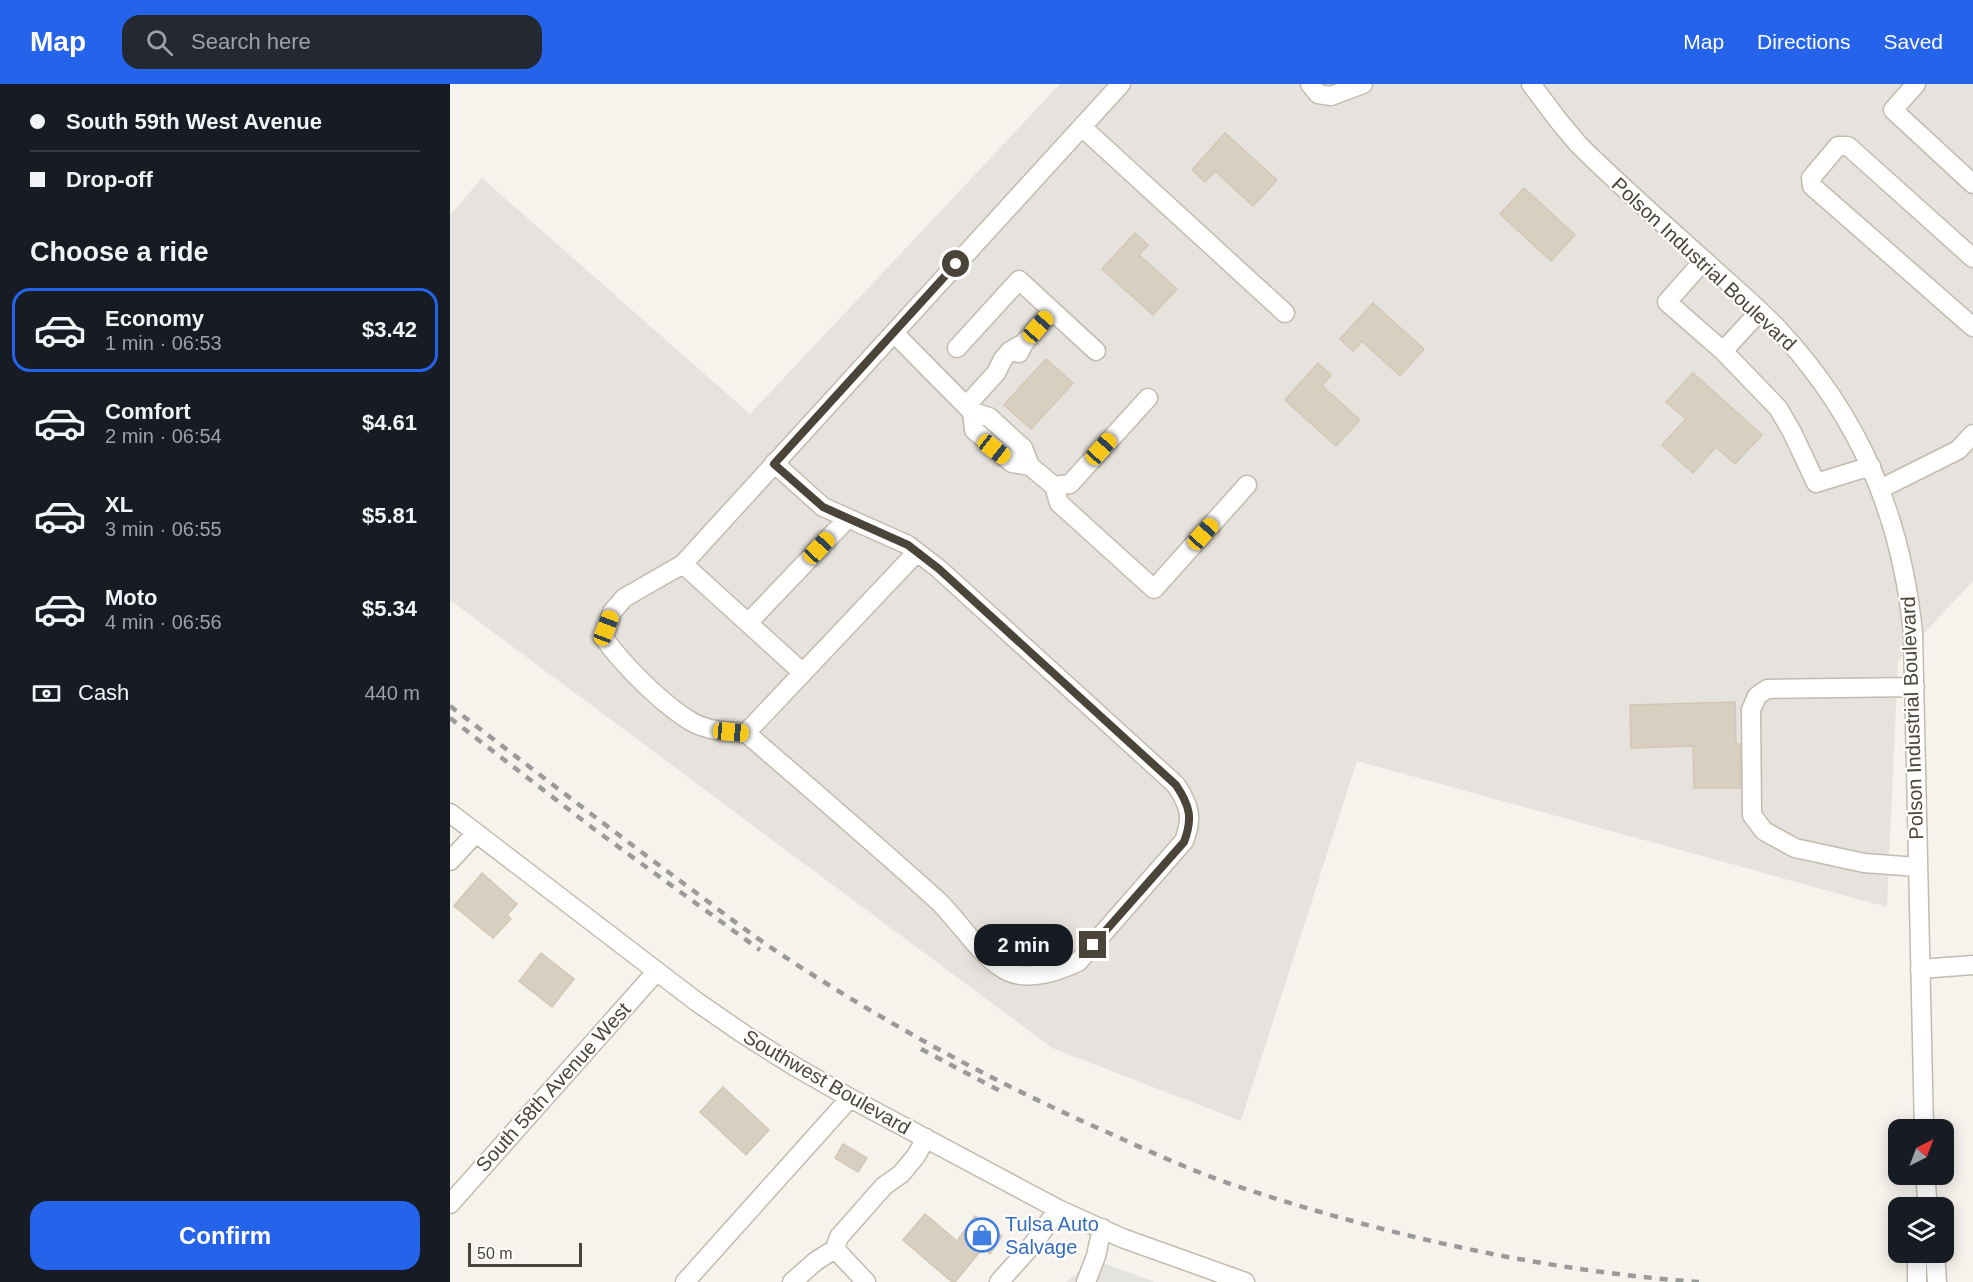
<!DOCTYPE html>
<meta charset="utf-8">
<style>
:root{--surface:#171b24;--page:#242831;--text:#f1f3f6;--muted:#9ea1a6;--line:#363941;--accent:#2563eb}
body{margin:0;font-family:Arial,sans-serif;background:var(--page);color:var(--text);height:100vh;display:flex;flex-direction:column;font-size:22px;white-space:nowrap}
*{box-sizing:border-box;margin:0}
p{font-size:20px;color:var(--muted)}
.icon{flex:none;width:33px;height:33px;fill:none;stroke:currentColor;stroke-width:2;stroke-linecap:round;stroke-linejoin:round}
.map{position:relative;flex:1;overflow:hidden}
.details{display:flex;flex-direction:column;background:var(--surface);width:450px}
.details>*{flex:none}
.hud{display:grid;align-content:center;height:132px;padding:0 30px;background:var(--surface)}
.needle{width:39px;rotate:42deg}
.fabs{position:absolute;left:1438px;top:1035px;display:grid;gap:12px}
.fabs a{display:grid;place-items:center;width:66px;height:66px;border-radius:12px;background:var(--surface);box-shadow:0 3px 15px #0003;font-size:30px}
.scale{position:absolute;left:18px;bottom:15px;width:114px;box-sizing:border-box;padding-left:6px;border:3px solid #4b4439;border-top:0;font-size:16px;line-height:21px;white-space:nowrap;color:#4b4439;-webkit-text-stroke:4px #fff;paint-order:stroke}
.end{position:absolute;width:27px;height:27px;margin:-14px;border:8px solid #4b4439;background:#fff;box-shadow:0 0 0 3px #fff}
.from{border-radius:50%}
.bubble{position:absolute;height:42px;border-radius:18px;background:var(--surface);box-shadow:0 3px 15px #0003;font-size:20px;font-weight:700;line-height:42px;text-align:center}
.car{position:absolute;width:18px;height:36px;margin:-18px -9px;border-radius:8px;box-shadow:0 0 4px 2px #0007;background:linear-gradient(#f5c518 24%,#345 0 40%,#f5c518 0 76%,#345 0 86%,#f5c518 0)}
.hud b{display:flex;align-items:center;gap:21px;height:57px;font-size:22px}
.hud b+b{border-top:2px solid var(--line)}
.hud i{width:15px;height:15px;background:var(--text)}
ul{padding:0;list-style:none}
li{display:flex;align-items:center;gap:18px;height:84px;margin:0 12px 9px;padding:0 18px;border:3px solid transparent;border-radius:18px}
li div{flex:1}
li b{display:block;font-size:22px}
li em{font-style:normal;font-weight:700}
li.current{border-color:var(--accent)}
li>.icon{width:54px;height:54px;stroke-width:1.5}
h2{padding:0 30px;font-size:27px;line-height:72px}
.pay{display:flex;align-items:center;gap:15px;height:66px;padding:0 30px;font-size:22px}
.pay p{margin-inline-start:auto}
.cta{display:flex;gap:12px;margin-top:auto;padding:12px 30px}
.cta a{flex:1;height:69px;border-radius:18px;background:var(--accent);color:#fff;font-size:24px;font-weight:700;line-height:69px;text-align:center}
header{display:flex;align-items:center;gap:36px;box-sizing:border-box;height:84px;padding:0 30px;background:var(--accent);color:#fff}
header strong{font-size:28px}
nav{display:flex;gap:33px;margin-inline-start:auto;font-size:21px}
.search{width:420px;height:54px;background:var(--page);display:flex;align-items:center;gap:15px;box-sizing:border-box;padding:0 21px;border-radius:18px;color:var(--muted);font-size:22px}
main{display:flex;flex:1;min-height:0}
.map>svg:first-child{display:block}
.industrial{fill:#e6e2dd}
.parking{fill:#e5e3e0}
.building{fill:#d8cfc1;stroke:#d3c7b4;stroke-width:1.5}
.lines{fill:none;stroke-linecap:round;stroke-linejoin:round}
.minor-casing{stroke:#c2bbae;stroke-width:21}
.minor{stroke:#fff;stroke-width:18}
.rail{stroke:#9a9a9a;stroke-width:4.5;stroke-dasharray:8 8;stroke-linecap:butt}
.route{stroke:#4b4439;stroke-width:8}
.labels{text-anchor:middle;stroke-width:4.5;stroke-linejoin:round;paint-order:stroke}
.street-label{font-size:20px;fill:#4b4439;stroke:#fff}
.shop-label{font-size:20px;fill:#366cbe;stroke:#fff;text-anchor:start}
</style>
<header>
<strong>Map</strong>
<div class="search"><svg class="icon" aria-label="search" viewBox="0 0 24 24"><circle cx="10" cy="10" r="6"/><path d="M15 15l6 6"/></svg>Search here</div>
<nav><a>Map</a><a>Directions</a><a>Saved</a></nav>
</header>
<main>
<section class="details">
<div class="hud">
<b><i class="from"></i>South 59th West Avenue</b>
<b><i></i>Drop-off</b>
</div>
<h2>Choose a ride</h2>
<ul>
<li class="current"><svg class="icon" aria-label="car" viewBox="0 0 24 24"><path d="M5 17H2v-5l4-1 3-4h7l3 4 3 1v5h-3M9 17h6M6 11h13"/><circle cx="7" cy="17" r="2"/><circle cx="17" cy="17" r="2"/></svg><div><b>Economy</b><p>1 min · 06:53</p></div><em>$3.42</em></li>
<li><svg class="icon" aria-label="car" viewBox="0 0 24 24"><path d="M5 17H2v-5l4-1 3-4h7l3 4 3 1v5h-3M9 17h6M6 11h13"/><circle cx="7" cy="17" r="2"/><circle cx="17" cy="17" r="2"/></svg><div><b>Comfort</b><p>2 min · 06:54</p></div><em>$4.61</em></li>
<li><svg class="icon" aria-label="car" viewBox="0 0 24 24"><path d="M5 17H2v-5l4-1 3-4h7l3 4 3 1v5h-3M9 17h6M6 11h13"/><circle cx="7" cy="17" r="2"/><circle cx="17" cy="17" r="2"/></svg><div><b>XL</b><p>3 min · 06:55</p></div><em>$5.81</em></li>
<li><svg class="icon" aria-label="car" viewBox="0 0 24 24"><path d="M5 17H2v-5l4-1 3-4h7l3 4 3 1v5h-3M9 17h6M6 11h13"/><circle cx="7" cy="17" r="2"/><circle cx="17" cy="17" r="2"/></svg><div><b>Moto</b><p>4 min · 06:56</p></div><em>$5.34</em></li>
</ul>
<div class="pay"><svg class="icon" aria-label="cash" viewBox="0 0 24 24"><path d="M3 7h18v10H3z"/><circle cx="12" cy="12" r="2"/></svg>Cash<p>440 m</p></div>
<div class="cta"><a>Confirm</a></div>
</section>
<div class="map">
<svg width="1523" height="1198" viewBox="0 0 1523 1198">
<rect width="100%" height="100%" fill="#f6f3ec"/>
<path class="industrial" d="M 610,0 L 1523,0 L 1523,497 L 1448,577 L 1437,823 L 907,677 L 791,1037 L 602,964 L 0,516 L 0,131 L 32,94 L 300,330 Z"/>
<path class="parking" d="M 639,1174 L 705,1198 L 616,1198 L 629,1188 L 636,1180 Z"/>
<path class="building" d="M 775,49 L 827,96 L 803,122 L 765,87 L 755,98 L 742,86 Z
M 1074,104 L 1125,151 L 1101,177 L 1050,130 Z
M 685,149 L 698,161 L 689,171 L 727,205 L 703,231 L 652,185 Z
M 923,219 L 974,265 L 950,292 L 912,257 L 903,267 L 890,255 Z
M 596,275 L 623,299 L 581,345 L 554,321 Z
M 868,279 L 881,291 L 872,302 L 910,336 L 886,362 L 835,316 Z
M 1243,289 L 1312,351 L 1285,380 L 1266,363 L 1243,389 L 1212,361 L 1236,335 L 1216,318 Z
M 1285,618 L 1286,660 L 1290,660 L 1290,704 L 1244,704 L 1243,662 L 1181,664 L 1180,621 Z
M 32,789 L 67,820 L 57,831 L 61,835 L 43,854 L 4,822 Z
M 91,869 L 124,895 L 102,923 L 69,897 Z
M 273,1003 L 319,1046 L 296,1071 L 250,1028 Z
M 393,1060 L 417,1074 L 408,1088 L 385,1074 Z
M 475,1130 L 507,1157 L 525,1132 L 552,1152 L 540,1170 L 533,1164 L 505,1198 L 502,1198 L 453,1156 Z"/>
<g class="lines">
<defs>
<path id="minor" d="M 860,0 L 868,10 L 881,12 L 913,0
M 1081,0 L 1108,36 L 1128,60 C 1173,105 1221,146 1268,189 C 1288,207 1309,225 1328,245 C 1410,333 1451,431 1463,549 L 1474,1046
M 1466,0 L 1443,26 L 1523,100
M 632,43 L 835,229
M 1523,174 L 1398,62 L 1388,62 L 1361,94 L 1362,102 L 1523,243
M 1254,176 L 1217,218 L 1273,267 L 1328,324 L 1342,348 L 1366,399 L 1421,382
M 444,249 L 522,328 L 539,333 L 573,364 L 580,382 L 562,379 L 524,346 L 522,328
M 507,264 L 569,196 L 646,267
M 1273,267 L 1310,227
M 569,269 L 574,259 L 602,227
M 516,322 L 546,289 L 553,275 L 560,267 L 574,259
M 324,379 L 373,423 L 458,461 L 489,485 L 726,701 C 740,722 743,734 734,757 L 628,878 C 608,887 579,898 557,887 C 530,873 509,836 486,815 C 424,759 360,704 296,649 C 278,648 258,647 242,638 C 213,621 173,581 154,554 L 162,528 L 174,514 L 233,480 L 671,0
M 580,382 L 604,402 L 620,400 L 698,314
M 604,402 L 609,419 L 704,505 L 797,401
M 1430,405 L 1508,366 L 1523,350
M 233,480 L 298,539 L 398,434
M 298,539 L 353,589
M 1465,603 L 1317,605 L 1307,612 L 1301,626 L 1302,731 L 1314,747 L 1345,764 L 1414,779 L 1467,783
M 296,649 L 467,468
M 0,729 L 247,918 L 295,951 L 344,982 L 400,1014 L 608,1125 L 672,1154 L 795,1198
M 0,777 L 26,749
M 1470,885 L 1523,881
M 1475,1090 L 1478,1124
M 0,1120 L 207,887
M 385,1165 L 416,1198
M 1467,1168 L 1467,1198
M 1485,1168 L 1487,1198
M 235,1198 L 400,1014
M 342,1198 L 366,1177 L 385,1165 L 389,1153 L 434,1102 L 451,1090 L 466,1072 L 476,1054
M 549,1198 L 584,1159 L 608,1125
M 636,1198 L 646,1172 L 652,1144"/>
</defs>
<use href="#minor" class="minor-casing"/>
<use href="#minor" class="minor"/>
<path class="rail" d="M 0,622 C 76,680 152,739 229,796 C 263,821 297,848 332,871 C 435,939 545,999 659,1049 C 705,1070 753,1092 802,1107 C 947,1154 1097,1187 1249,1198
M 0,634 L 144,745 L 310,866
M 471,965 L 556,1010"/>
</g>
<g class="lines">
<path class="route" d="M 506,180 L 324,380 L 373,423 L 458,461 L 489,485 L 726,701 C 740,722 743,734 734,758 L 643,861"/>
</g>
<defs>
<symbol id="shop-ring" viewBox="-11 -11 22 22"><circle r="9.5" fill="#fff" stroke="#3f7fe0" stroke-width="1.5"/><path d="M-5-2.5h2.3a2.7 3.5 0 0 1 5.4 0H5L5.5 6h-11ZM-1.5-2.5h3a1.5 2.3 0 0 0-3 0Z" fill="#3f7fe0"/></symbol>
</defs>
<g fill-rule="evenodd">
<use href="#shop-ring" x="513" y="1132" width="38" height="38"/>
</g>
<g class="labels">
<g class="street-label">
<text transform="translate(1254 180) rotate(43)" y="7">Polson Industrial Boulevard</text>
<text transform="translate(1462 634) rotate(-92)" y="7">Polson Industrial Boulevard</text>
<text transform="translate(377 998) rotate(30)" y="7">Southwest Boulevard</text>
<text transform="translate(103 1003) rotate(-48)" y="7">South 58th Avenue West</text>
</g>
<g class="shop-label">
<text x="555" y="1147">Tulsa Auto<tspan x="555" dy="23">Salvage</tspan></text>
</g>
</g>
</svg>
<div class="fabs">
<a><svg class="needle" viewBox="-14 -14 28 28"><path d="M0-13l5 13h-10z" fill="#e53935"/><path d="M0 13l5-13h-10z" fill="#9ea1a6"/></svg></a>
<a><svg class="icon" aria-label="layers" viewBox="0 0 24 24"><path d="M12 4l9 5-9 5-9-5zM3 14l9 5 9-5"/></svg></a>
</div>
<div class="scale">50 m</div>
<i class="end from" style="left:506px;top:180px"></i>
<i class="end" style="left:643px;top:861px"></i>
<div class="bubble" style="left:524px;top:840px;width:99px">2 min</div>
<i class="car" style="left:588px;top:243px;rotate:41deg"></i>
<i class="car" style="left:544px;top:365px;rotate:128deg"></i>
<i class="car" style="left:651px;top:365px;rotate:42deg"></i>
<i class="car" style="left:753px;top:450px;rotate:42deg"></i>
<i class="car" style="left:369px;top:464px;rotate:43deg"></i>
<i class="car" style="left:156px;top:544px;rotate:21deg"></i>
<i class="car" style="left:281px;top:648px;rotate:95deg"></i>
</div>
</main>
